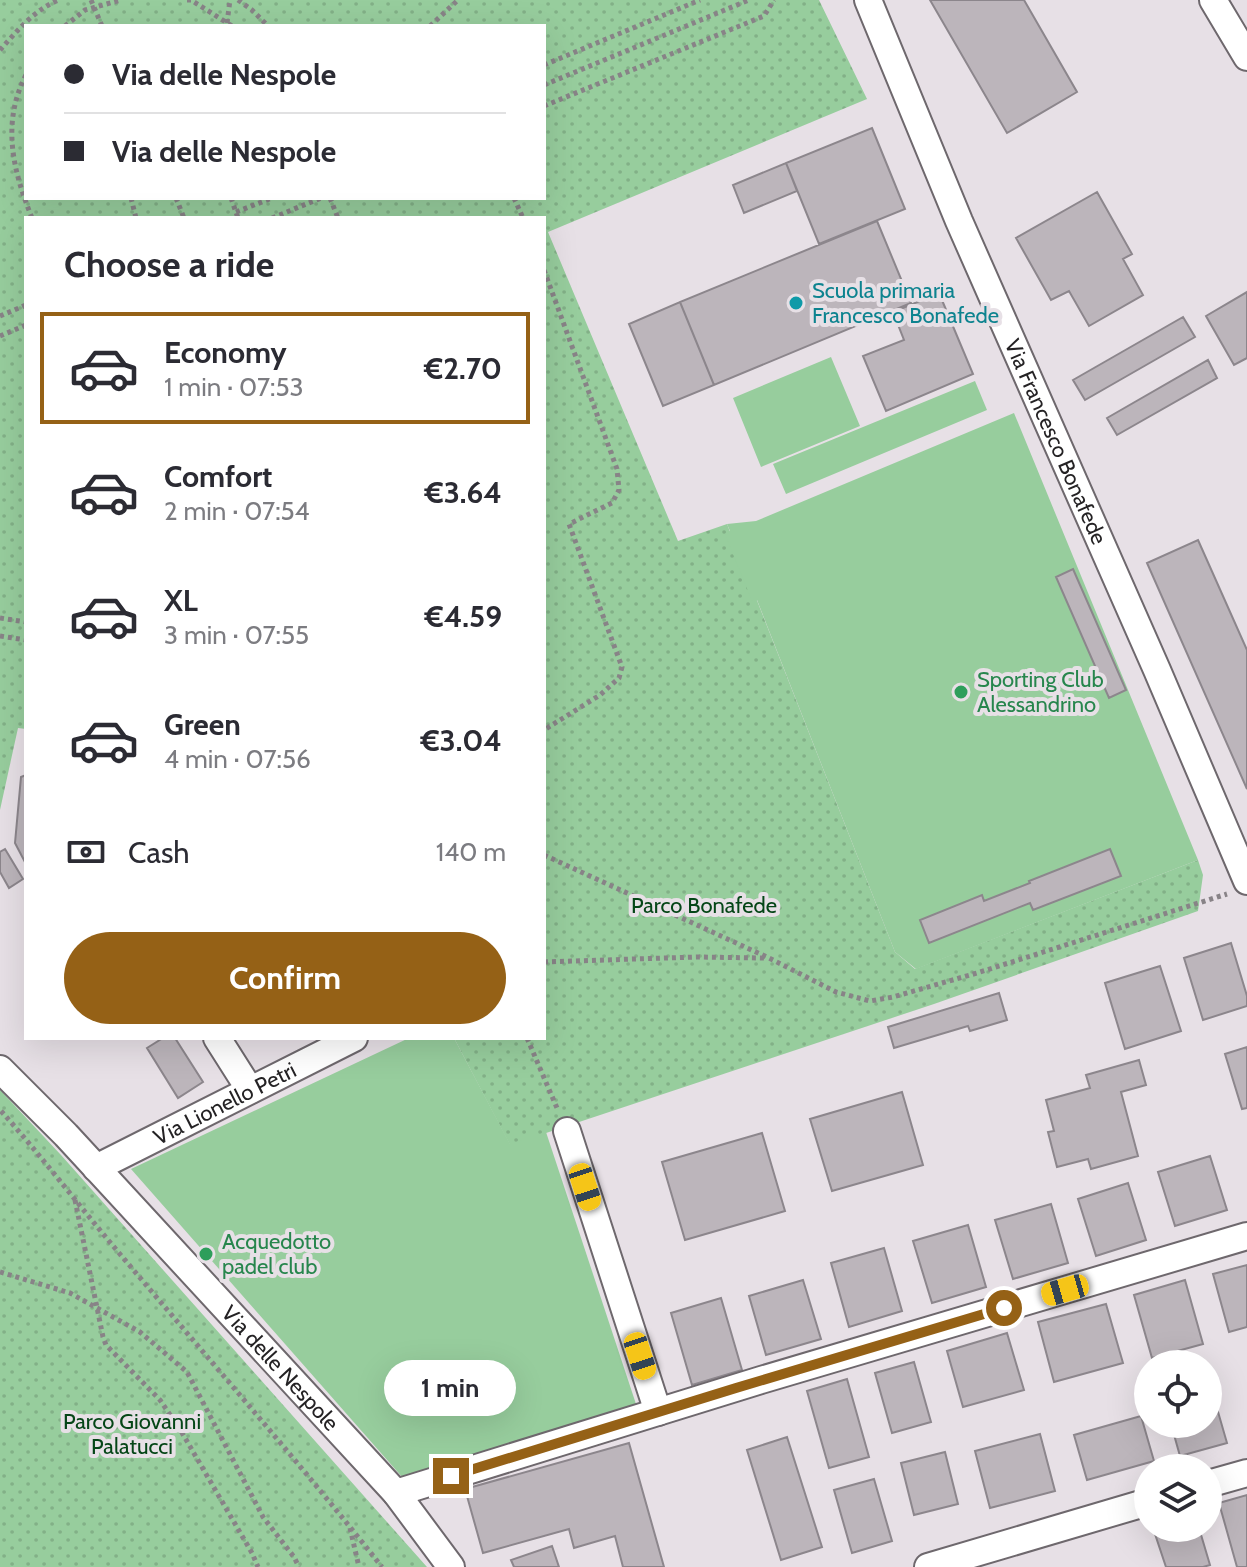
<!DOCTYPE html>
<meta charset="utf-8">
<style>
:root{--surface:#fff;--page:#f7f7f7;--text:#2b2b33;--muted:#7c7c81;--line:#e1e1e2;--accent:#956116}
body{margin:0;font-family:Cabin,sans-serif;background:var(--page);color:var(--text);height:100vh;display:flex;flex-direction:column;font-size:30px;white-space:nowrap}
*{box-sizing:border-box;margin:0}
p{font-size:26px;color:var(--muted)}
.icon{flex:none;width:44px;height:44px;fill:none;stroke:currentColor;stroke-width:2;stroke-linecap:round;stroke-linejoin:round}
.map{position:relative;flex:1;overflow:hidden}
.drawer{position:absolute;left:24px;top:216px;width:522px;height:824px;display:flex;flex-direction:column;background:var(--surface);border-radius:0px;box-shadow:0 8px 32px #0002}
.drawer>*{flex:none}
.top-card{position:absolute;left:24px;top:24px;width:522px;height:176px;border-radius:0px;box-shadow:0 8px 32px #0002;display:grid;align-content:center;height:176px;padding:0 40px;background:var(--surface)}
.tools{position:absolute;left:1134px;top:1350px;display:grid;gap:16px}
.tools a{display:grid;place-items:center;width:88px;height:88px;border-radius:50%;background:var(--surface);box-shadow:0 8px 32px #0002;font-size:40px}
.end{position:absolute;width:36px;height:36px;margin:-18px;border:10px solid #956116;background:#fff;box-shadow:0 0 0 4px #fff}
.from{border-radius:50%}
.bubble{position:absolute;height:56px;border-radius:28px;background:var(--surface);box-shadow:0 8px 32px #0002;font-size:26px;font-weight:700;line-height:56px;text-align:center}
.car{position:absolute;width:24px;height:48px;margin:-24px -12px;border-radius:10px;box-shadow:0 0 6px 2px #0007;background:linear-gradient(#f5c518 24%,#345 0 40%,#f5c518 0 76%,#345 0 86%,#f5c518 0)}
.top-card b{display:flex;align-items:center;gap:28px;height:76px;font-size:30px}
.top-card b+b{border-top:2px solid var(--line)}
.top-card i{width:20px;height:20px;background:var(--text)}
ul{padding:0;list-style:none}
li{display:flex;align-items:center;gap:24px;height:112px;margin:0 16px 12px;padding:0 24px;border:4px solid transparent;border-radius:0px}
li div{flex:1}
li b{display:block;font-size:30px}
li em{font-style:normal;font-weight:700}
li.on{border-color:var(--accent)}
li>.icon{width:72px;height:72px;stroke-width:1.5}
h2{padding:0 40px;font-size:36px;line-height:96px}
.pay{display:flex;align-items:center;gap:20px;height:88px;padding:0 40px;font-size:30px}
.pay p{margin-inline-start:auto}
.action{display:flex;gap:16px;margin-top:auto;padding:16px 40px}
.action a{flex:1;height:92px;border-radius:48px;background:var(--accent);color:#fff;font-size:32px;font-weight:700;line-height:92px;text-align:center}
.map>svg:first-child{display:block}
.grass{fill:url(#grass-dots);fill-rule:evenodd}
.pitch{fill:#97cd9d}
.building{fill:#bcb5bb;stroke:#8c868c;stroke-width:2}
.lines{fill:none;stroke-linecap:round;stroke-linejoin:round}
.minor-casing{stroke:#6e686d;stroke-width:30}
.path{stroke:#888387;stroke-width:5;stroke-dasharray:4 4;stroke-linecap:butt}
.minor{stroke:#fff;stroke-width:26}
.route{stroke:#956116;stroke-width:10}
.culture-dot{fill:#0f9aa8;stroke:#e7e0e6;stroke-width:3}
.leisure-dot{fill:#2e9e5b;stroke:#e7e0e6;stroke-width:3}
.labels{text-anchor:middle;stroke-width:8;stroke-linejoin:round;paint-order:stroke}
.culture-label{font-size:22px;fill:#0d838f;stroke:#e7e0e6;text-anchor:start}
.street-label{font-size:22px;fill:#242224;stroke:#e7e0e6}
.leisure-label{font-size:22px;fill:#27864d;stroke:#e7e0e6;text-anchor:start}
.park-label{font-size:22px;fill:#054617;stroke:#e7e0e6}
</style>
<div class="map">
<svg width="1247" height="1567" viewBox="0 0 1247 1567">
<defs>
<pattern id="grass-dots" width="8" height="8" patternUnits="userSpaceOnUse" patternTransform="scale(2)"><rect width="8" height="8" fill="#97cd9d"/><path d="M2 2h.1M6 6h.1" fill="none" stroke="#82b087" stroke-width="1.8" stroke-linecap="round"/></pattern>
</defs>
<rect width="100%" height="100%" fill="#e7e0e6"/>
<path class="grass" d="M 0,0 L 819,0 L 867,99 L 548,232 L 678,541 L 727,524 L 895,952 L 915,969 L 1198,860 L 1203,875 L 1198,911 L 934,1004 L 510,1145 L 454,1038 L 544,1038 L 544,218 L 26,218 L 26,729 L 18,728 L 0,810 ZM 26,26 L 544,26 L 544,198 L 26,198 Z
M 0,1090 L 61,1155 L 427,1567 L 0,1567 Z"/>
<path class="pitch" d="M 831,357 L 860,426 L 761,467 L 733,398 Z
M 975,381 L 987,410 L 786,494 L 773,464 Z
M 1014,413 L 1198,860 L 916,969 L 895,952 L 757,600 L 752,601 L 725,534 L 730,531 L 727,524 L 756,521 Z
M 409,1038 L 454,1038 L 510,1144 L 546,1132 L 636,1404 L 403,1478 L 131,1169 Z"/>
<path class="building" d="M 930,0 L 1024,0 L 1077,92 L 1007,133 Z
M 872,128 L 905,209 L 819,244 L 786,163 Z
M 786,163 L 797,191 L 744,213 L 733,185 Z
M 1097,192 L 1132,254 L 1123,259 L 1143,295 L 1089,326 L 1069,291 L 1051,300 L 1016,238 Z
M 877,221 L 911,303 L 714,385 L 680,302 Z
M 1247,292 L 1247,358 L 1234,365 L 1206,316 Z
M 939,293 L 973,374 L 886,411 L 863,356 L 904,340 L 893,312 Z
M 680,302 L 714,385 L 663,406 L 629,324 Z
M 1183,317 L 1195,337 L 1085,400 L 1073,380 Z
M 1208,360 L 1217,378 L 1117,435 L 1107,418 Z
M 1198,540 L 1247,650 L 1247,789 L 1147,563 Z
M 1073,569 L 1126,690 L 1109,698 L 1056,577 Z
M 26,775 L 26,864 L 15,843 L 21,777 Z
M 5,849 L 23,879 L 9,888 L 0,872 L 0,852 Z
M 1110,849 L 1121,876 L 1033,910 L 1030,903 L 929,943 L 920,920 L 982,895 L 984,901 L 1030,883 L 1029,881 Z
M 1231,943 L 1247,996 L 1247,1006 L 1203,1020 L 1184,958 Z
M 1160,966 L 1181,1031 L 1125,1049 L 1105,983 Z
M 999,993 L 1007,1020 L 970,1031 L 968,1026 L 894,1048 L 888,1027 Z
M 163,1038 L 175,1038 L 203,1082 L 178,1098 L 147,1048 Z
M 1247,1047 L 1247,1108 L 1242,1109 L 1225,1054 Z
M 1139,1060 L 1146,1085 L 1121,1092 L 1138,1156 L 1091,1169 L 1088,1159 L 1057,1167 L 1048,1132 L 1054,1131 L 1046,1100 L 1090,1088 L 1086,1075 Z
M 902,1092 L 923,1165 L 832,1191 L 810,1119 Z
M 762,1133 L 785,1211 L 685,1240 L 662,1162 Z
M 1210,1156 L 1227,1210 L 1175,1226 L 1158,1172 Z
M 1128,1183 L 1146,1240 L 1096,1256 L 1078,1199 Z
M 1051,1204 L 1068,1263 L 1013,1279 L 995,1220 Z
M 968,1225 L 986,1287 L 932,1303 L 913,1241 Z
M 884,1248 L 902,1311 L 849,1327 L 831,1263 Z
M 1247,1265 L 1247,1327 L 1229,1332 L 1213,1274 Z
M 803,1280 L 821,1339 L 766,1355 L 749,1296 Z
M 1185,1280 L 1203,1344 L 1152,1358 L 1134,1295 Z
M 721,1298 L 742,1370 L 692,1385 L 671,1313 Z
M 1106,1304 L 1123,1363 L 1054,1382 L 1038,1322 Z
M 1007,1333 L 1024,1390 L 963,1407 L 947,1351 Z
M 914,1362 L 931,1422 L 892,1433 L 875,1373 Z
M 1208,1377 L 1227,1443 L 1180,1456 L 1171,1424 L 1208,1424 Z
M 847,1379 L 869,1457 L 829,1468 L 807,1391 Z
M 1141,1416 L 1154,1461 L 1087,1480 L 1074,1435 Z
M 1040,1434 L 1055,1491 L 990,1508 L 975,1451 Z
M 787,1437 L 822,1547 L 781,1560 L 747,1450 Z
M 629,1443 L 664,1567 L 623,1567 L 615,1536 L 574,1548 L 569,1529 L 483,1553 L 465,1489 Z
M 945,1452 L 958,1504 L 914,1515 L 901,1463 Z
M 874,1479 L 892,1541 L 852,1553 L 834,1490 Z
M 1247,1495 L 1247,1567 L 1237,1567 L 1219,1503 Z
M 1153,1528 L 1199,1528 L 1210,1565 L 1203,1567 L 1166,1567 Z
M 552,1546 L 559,1567 L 514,1567 L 511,1560 Z"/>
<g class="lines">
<defs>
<g id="minor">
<path id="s1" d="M 868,0 L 959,221 L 1157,670 L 1247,881"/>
<path d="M 1213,0 L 1247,57"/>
<path d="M 217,1038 L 250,1090"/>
<path id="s2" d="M 0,1069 L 66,1135 L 396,1493 L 451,1567"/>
<path d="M 567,1131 L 658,1412"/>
<path id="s3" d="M 96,1168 L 354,1038"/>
<path d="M 1208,1484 L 1247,1473"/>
<path d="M 396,1493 L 761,1380 L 1247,1236"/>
<path d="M 928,1567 L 1148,1502"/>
</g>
</defs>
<use href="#minor" class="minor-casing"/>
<path class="path" d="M 91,0 L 102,26
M 187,0 L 191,0 L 232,26
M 238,0 L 252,10 L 268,26
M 227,23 L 230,0
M 65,26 L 85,10 L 121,0
M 430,26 L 458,0
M 0,50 C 17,31 35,9 59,0
M 544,65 L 700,0
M 26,75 C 1,123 13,171 32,218
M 544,85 L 749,0
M 544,106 L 764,16 L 774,0
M 131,198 L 136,218
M 176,198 L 184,218
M 231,198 L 238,218
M 330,198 L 338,218
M 514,198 L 523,218
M 236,212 L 272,198
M 272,218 L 321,198
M 544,270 L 617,469 L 619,490 L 612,503 L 569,524 L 622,667 L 619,678 L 600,695 L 544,730
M 0,316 L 26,305
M 0,336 L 26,325
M 0,618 L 26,622
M 0,636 L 26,640
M 544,855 L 769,958 L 836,992 L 870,1001 L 893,997 L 977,973 L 1227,894
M 544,962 L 696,957 L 764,958
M 527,1038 L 557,1108
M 1,1111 C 44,1159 83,1211 125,1260 C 211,1362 299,1462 382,1567
M 75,1200 L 103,1337 L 106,1345 L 160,1400 L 181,1431 L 252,1553 L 258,1567
M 0,1272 L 70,1293 L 140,1332 L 187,1372 L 263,1517 L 294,1557 L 299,1567
M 350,1528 L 359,1567"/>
<use href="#minor" class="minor"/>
</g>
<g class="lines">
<path class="route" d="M 451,1476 L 736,1388 L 1004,1308"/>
</g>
<circle class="culture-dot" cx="796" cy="303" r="8"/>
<g class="leisure-dot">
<circle cx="961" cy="692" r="8"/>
<circle cx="206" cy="1254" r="8"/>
</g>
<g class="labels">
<g class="culture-label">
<text x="812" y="298">Scuola primaria<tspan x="812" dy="25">Francesco Bonafede</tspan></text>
</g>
<g class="street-label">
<text dy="8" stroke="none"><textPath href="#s1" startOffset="480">Via Francesco Bonafede</textPath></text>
<text dy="8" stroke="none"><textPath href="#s3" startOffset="144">Via Lionello Petri</textPath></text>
<text dy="8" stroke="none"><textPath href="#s2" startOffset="410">Via delle Nespole</textPath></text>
</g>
<g class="leisure-label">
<text x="977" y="687">Sporting Club<tspan x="977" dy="25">Alessandrino</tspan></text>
<text x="222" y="1249">Acquedotto<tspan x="222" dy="25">padel club</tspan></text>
</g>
<g class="park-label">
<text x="704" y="913">Parco Bonafede</text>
<text x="132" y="1429">Parco Giovanni<tspan x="132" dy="25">Palatucci</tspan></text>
</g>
</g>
</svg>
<div class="tools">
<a><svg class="icon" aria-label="locate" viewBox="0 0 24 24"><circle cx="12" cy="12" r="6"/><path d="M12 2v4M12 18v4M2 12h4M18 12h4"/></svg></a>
<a><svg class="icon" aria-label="layers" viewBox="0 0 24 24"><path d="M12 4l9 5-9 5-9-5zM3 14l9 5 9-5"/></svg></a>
</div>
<i class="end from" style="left:1004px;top:1308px"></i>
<i class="end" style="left:451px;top:1476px"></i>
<div class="bubble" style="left:384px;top:1360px;width:132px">1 min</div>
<i class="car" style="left:585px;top:1187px;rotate:162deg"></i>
<i class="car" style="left:1065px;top:1290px;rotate:254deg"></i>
<i class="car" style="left:640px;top:1356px;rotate:162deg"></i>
<div class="top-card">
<b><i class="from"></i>Via delle Nespole</b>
<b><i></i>Via delle Nespole</b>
</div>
<section class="drawer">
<h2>Choose a ride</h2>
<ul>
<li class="on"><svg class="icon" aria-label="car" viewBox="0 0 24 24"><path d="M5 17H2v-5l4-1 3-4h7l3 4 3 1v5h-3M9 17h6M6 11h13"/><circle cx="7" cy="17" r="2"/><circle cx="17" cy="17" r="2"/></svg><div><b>Economy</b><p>1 min · 07:53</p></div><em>€2.70</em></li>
<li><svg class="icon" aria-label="car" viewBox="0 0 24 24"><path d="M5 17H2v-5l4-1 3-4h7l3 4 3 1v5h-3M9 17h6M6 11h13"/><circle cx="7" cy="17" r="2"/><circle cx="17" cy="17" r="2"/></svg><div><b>Comfort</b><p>2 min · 07:54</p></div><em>€3.64</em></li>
<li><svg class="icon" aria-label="car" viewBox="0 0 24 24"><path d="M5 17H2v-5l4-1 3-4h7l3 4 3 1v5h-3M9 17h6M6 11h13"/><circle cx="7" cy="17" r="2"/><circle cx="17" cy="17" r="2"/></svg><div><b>XL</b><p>3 min · 07:55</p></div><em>€4.59</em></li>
<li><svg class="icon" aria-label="car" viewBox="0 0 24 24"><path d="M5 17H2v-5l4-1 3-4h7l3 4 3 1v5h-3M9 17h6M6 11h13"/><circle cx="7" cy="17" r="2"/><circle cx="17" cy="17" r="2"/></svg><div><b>Green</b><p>4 min · 07:56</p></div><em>€3.04</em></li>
</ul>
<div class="pay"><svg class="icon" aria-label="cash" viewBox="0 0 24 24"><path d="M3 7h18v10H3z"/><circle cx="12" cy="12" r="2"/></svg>Cash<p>140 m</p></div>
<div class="action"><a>Confirm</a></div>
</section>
</div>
